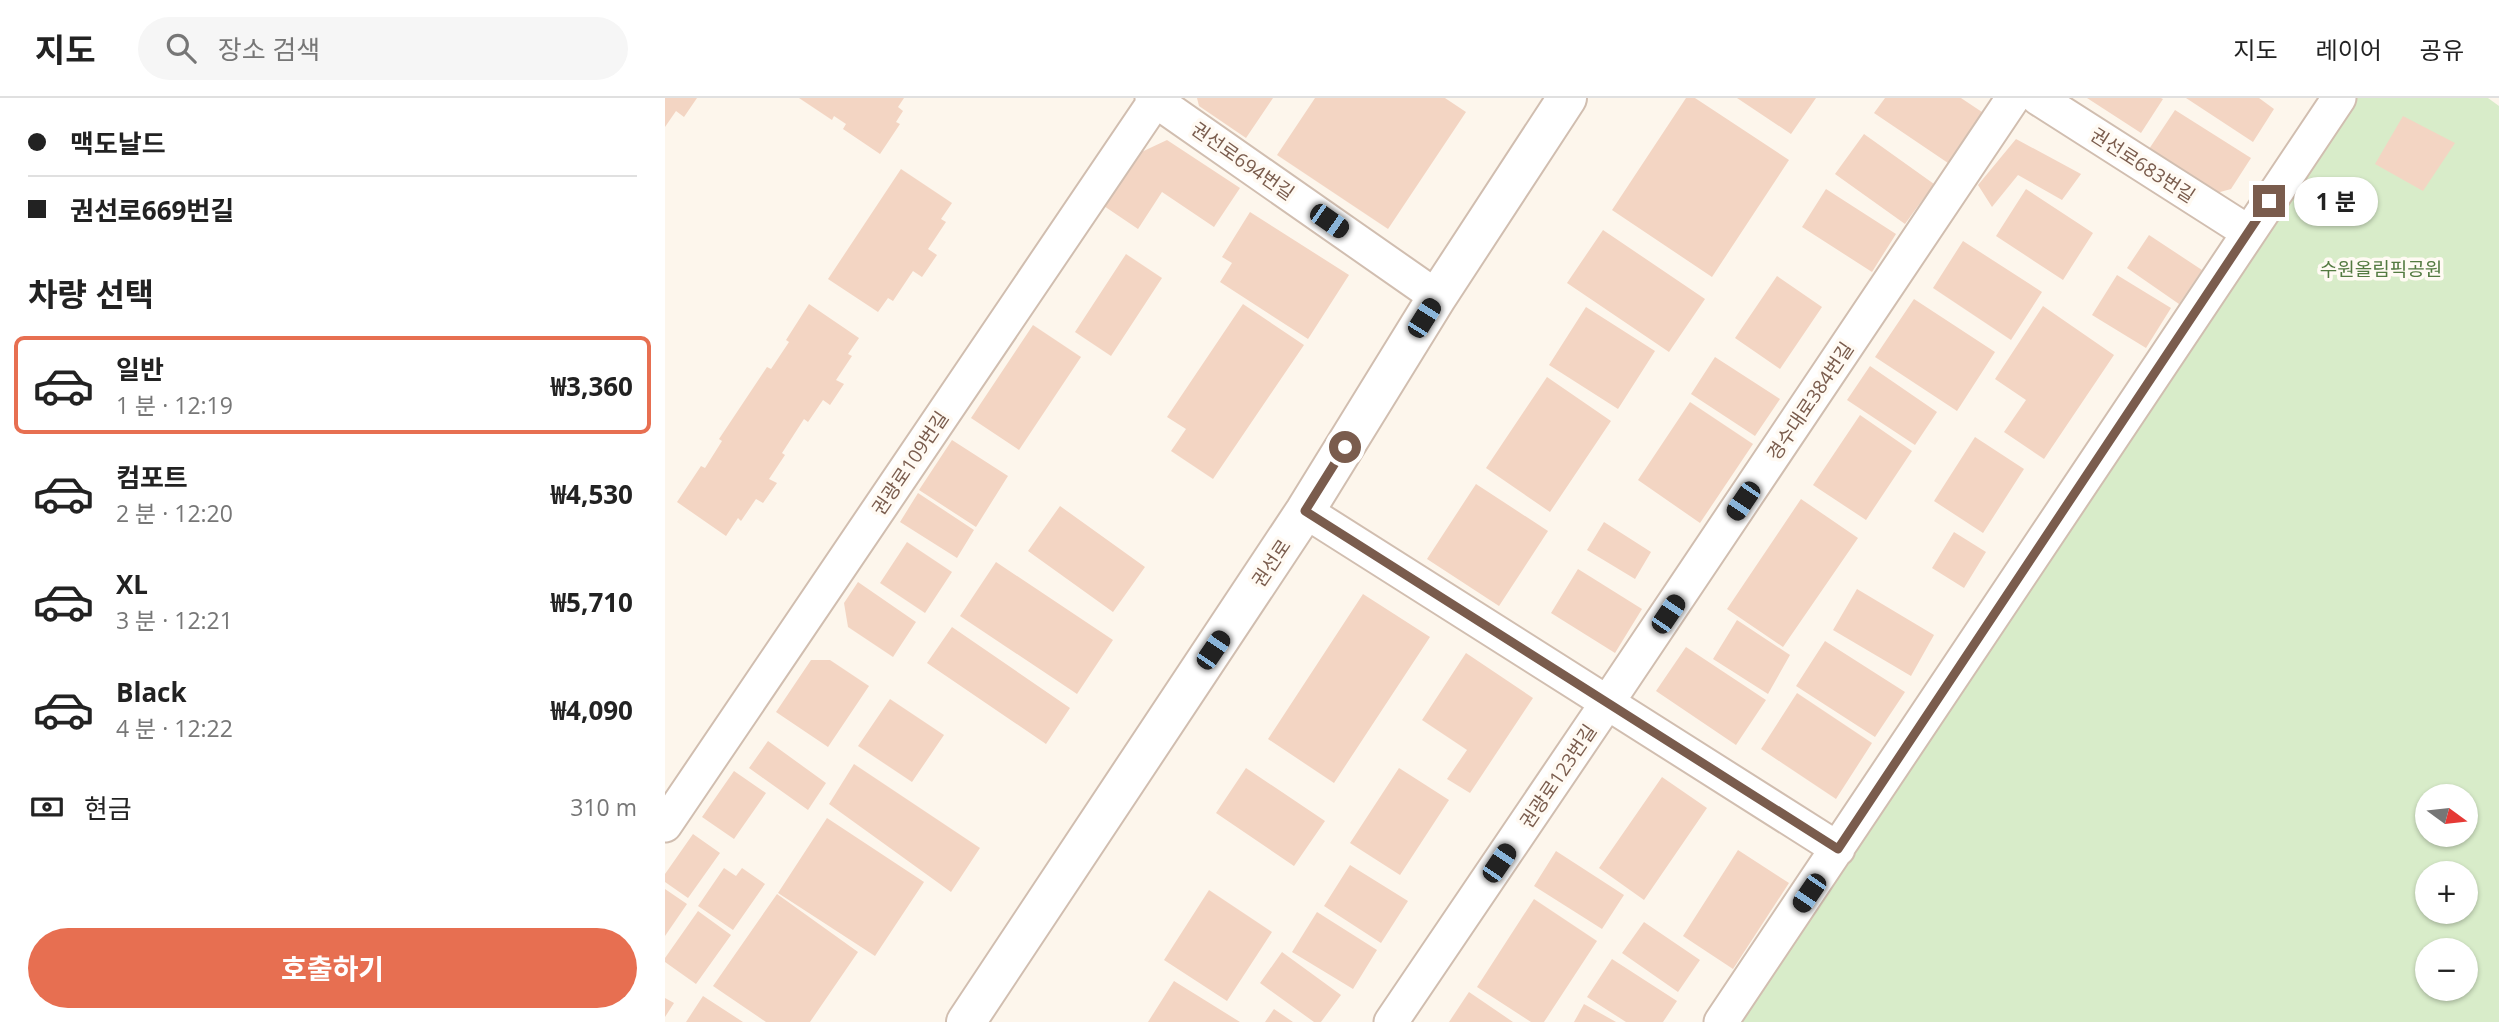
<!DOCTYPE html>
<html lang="ko">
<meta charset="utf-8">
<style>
:root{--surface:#fff;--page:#f6f6f6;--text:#222;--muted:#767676;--line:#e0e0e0;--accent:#e76f51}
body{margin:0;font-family:"Open Sans","Noto Sans KR",sans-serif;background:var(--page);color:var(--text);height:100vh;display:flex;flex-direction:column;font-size:26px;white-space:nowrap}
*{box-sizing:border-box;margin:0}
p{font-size:23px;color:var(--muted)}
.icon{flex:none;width:38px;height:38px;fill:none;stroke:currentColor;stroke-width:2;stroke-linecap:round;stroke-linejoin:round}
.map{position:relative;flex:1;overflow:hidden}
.side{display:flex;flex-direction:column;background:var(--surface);width:665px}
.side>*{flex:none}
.top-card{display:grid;align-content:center;height:154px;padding:0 28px;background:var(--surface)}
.needle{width:46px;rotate:105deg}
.buttons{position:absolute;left:1750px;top:686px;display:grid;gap:14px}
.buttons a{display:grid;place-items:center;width:63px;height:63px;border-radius:50%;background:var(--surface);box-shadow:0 2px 5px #0004;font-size:35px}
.end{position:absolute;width:32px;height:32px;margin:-16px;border:9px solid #7a5c4d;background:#fff;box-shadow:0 0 0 4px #fff}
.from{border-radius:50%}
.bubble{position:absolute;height:49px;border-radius:24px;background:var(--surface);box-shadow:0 2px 5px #0004;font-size:23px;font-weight:700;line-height:49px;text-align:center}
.car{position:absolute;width:21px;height:42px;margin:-21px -10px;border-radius:9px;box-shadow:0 0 5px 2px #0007;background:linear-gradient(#222 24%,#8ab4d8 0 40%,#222 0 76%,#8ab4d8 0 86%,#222 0)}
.top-card b{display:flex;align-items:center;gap:24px;height:66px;font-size:26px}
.top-card b+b{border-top:2px solid var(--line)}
.top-card i{width:18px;height:18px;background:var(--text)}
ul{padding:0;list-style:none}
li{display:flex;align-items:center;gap:21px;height:98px;margin:0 14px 10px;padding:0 14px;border:4px solid transparent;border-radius:10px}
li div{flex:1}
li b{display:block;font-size:26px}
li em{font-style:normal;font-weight:700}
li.selected{border-color:var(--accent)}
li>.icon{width:63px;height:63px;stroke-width:1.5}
h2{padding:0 28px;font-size:32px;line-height:84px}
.pay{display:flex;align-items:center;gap:18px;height:77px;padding:0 28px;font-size:26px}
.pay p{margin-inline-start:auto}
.primary-button{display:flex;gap:14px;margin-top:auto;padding:14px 28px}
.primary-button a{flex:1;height:80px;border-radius:42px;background:var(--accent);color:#fff;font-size:28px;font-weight:700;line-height:80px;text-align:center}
header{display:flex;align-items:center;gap:42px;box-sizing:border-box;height:98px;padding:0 35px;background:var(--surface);border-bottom:2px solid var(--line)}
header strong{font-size:33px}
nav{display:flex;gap:38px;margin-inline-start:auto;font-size:24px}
.search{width:490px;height:63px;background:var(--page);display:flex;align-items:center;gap:18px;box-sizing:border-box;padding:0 24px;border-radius:38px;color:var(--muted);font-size:26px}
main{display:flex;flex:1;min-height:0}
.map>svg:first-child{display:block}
.green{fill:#d8ecc9;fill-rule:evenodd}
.building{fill:#f3d5c3}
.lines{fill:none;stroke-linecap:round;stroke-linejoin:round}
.minor-casing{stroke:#d1beb0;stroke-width:37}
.tertiary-casing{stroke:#d1beb0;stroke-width:42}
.minor{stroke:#fff;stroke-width:33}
.tertiary{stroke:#fff;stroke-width:38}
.route{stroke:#7a5c4d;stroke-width:9}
.labels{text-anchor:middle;stroke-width:7;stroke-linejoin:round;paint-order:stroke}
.street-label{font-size:19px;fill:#7a5c4d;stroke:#fffaf3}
.park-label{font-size:19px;fill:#537a41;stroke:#fffaf3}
</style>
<header>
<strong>지도</strong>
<div class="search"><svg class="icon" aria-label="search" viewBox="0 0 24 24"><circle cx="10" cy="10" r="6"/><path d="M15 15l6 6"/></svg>장소 검색</div>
<nav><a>지도</a><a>레이어</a><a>공유</a></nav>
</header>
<main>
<section class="side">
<div class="top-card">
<b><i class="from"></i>맥도날드</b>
<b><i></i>권선로669번길</b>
</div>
<h2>차량 선택</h2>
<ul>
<li class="selected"><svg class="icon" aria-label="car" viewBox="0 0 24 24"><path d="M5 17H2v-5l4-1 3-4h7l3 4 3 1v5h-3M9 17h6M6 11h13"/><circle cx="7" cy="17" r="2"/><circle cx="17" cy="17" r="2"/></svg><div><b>일반</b><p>1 분 · 12:19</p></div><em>₩3,360</em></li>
<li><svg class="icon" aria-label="car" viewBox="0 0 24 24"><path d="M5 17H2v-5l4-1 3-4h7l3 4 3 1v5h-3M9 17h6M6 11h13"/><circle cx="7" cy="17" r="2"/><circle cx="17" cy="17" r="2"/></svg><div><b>컴포트</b><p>2 분 · 12:20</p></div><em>₩4,530</em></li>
<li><svg class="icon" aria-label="car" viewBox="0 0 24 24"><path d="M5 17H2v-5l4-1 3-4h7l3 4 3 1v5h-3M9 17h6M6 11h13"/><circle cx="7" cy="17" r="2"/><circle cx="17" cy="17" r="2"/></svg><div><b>XL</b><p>3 분 · 12:21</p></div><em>₩5,710</em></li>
<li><svg class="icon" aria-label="car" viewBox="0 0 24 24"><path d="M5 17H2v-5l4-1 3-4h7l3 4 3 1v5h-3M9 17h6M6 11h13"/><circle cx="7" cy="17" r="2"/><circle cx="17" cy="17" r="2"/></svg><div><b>Black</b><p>4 분 · 12:22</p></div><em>₩4,090</em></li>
</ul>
<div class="pay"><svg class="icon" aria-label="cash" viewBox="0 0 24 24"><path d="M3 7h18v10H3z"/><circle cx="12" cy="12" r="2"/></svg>현금<p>310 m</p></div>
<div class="primary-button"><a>호출하기</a></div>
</section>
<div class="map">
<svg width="1834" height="924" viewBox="0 0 1834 924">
<rect width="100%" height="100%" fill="#fdf6ec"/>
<path class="green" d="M 1690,0 L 1823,0 L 1834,8 L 1834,924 L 1066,924 ZM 1762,698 L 1801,698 L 1801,737 L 1762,737 ZM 1762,775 L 1801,775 L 1801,814 L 1762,814 ZM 1762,852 L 1801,852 L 1801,891 L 1762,891 Z"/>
<path class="building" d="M 0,0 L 32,0 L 19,19 L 11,13 L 0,29 Z
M 134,0 L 239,0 L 233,9 L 238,13 L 231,24 L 235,26 L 215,56 L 178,31 L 181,26 L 169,18 L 167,22 Z
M 532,0 L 608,0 L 581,40 L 534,8 Z
M 650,0 L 780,0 L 801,14 L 723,131 L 612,57 Z
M 1021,0 L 1030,0 L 1124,62 L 1047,179 L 947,112 Z
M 1072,0 L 1151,0 L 1126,36 Z
M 1220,0 L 1296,0 L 1317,14 L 1283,65 L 1209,15 Z
M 1422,0 L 1496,0 L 1498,1 L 1476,35 Z
M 1521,0 L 1594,0 L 1609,11 L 1588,44 Z
M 1510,12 L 1586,60 L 1566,91 L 1548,96 L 1482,54 Z
M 1738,18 L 1790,45 L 1758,93 L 1710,66 Z
M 1199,36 L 1269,86 L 1240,126 L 1170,76 Z
M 1351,41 L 1416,76 L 1397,102 L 1353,77 L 1327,109 L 1313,87 Z
M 502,42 L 575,90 L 549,129 L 497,94 L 473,131 L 436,106 L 468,58 Z
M 236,71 L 287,105 L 276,121 L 281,124 L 263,151 L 272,157 L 257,179 L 248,173 L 228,203 L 223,200 L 213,214 L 163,181 Z
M 1161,91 L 1231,136 L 1207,174 L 1137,129 Z
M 1361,91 L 1428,135 L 1398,182 L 1331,138 Z
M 585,114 L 684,177 L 643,241 L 555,184 L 567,165 L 557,159 Z
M 938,132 L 1040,201 L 1004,254 L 902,185 Z
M 1484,137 L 1537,172 L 1514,206 L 1462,170 Z
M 1298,143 L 1377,194 L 1346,242 L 1268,190 Z
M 461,156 L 497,180 L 446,258 L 410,234 Z
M 1452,177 L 1506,210 L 1481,250 L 1427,217 Z
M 1112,178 L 1157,209 L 1115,271 L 1070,240 Z
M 1249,201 L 1330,254 L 1292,313 L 1210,259 Z
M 144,206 L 194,240 L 183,256 L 187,258 L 171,282 L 179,286 L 165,307 L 158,302 L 143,324 L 139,321 L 117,355 L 120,357 L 104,381 L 112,385 L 98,405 L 91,401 L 76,423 L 73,420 L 61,438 L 12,404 L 36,368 L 40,370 L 57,343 L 54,341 L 102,269 L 106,271 L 124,244 L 121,242 Z
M 578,206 L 639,247 L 548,381 L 506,353 L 521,331 L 502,319 Z
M 1378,208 L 1449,257 L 1379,361 L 1339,334 L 1361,302 L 1330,281 Z
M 921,209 L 990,253 L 953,311 L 884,267 Z
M 368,227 L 416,259 L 354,352 L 306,320 Z
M 1050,259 L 1115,301 L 1090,338 L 1026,296 Z
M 1205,268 L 1272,314 L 1250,347 L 1182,302 Z
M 882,279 L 946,323 L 885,414 L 821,370 Z
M 1025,304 L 1088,346 L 1035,425 L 973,382 Z
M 1195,317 L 1247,353 L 1201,422 L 1148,387 Z
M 1310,339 L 1359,371 L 1318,435 L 1269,403 Z
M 287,342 L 343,378 L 311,429 L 254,392 Z
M 811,386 L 883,433 L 834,508 L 762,461 Z
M 253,395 L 309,432 L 292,460 L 235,424 Z
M 1136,401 L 1193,440 L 1118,549 L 1062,511 Z
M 395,408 L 480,469 L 448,514 L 363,453 Z
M 939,424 L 986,454 L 970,481 L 922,452 Z
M 1289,434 L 1321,454 L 1299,490 L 1267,470 Z
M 242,444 L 287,474 L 260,515 L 215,485 Z
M 331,464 L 448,542 L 412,596 L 295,518 Z
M 913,471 L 977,511 L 950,555 L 886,515 Z
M 193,484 L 251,524 L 228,559 L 183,529 L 179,505 Z
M 1192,491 L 1269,537 L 1246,578 L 1168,532 Z
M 698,496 L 765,539 L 669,685 L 603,641 Z
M 1072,522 L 1125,557 L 1103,596 L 1048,561 Z
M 287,529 L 405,610 L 381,646 L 262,565 Z
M 1160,543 L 1240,594 L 1210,639 L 1131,588 Z
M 1021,549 L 1101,602 L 1071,647 L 991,593 Z
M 801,555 L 868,600 L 805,695 L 782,681 L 802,652 L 757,622 Z
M 146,562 L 165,562 L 204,588 L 163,649 L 111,614 Z
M 1132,595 L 1207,645 L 1171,701 L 1096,651 Z
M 225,601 L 279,637 L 247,684 L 193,648 Z
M 103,643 L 161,685 L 143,712 L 84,670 Z
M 189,666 L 315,750 L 286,794 L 164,706 Z
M 581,670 L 660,723 L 629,768 L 551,715 Z
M 734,670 L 784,702 L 735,777 L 685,745 Z
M 69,673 L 101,695 L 69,741 L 37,719 Z
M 997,679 L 1042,710 L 979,802 L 934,770 Z
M 162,720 L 259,784 L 210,858 L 113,795 Z
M 28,736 L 55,755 L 23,800 L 0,784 L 0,776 Z
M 1073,752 L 1124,785 L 1068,871 L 1018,838 Z
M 891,753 L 959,797 L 937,831 L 869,788 Z
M 685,767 L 743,803 L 716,845 L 659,808 Z
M 59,770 L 71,778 L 77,770 L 100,786 L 68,832 L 33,808 Z
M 0,791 L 22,806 L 0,838 Z
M 544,792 L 607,834 L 562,903 L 499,862 Z
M 112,796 L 193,854 L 145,924 L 101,924 L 48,888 Z
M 869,801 L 932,843 L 879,924 L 866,924 L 812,889 Z
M 33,813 L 66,837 L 31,886 L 0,864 L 0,860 Z
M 652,814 L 712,852 L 688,891 L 627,854 Z
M 979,824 L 1035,862 L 1013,894 L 957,855 Z
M 617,854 L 676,897 L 656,924 L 649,924 L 595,885 Z
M 947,861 L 1012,903 L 998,924 L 961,924 L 922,899 Z
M 509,883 L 575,924 L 483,924 Z
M 804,894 L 848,924 L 784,924 Z
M 38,898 L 78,924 L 21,924 Z
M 0,900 L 9,905 L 0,919 Z
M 919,906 L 951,924 L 909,924 Z
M 609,911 L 628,924 L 600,924 Z"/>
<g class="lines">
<defs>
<path id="minor" d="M 487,0 L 772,199
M 1373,0 L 1583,134
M 640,413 L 1173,751
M 0,727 L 492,0
M 726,924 L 942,605 L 1348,0
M 1056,924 L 1674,0"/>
<path id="tertiary" d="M 301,924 L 640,413 L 772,199 L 902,0"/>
</defs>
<use href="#minor" class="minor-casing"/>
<use href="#tertiary" class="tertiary-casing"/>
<use href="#minor" class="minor"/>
<use href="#tertiary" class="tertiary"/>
</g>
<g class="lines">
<path class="route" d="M 680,349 L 640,413 L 1173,751 L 1604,103"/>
</g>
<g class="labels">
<g class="street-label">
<text transform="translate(578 63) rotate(35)" y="7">권선로694번길</text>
<text transform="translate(1478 67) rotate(33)" y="7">권선로683번길</text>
<text transform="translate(1145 303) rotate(-56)" y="7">경수대로384번길</text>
<text transform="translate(245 365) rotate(-56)" y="7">권광로109번길</text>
<text transform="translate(606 465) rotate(-56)" y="7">권선로</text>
<text transform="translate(893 678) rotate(-56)" y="7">권광로123번길</text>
</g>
<g class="park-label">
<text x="1716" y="178">수원올림픽공원</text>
</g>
</g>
</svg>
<div class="buttons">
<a><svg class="needle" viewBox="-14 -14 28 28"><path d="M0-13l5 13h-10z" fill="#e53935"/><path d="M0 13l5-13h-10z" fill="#767676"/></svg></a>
<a>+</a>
<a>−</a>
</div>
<i class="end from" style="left:680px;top:349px"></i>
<i class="end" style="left:1604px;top:103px"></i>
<div class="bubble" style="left:1629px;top:79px;width:84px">1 분</div>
<i class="car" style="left:664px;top:123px;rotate:125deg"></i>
<i class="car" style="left:759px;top:220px;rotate:32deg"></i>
<i class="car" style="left:1078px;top:403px;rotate:214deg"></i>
<i class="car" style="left:1003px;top:516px;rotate:34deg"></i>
<i class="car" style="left:548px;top:552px;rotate:34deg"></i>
<i class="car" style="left:834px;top:765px;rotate:34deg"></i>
<i class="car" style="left:1144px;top:795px;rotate:214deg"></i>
</div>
</main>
